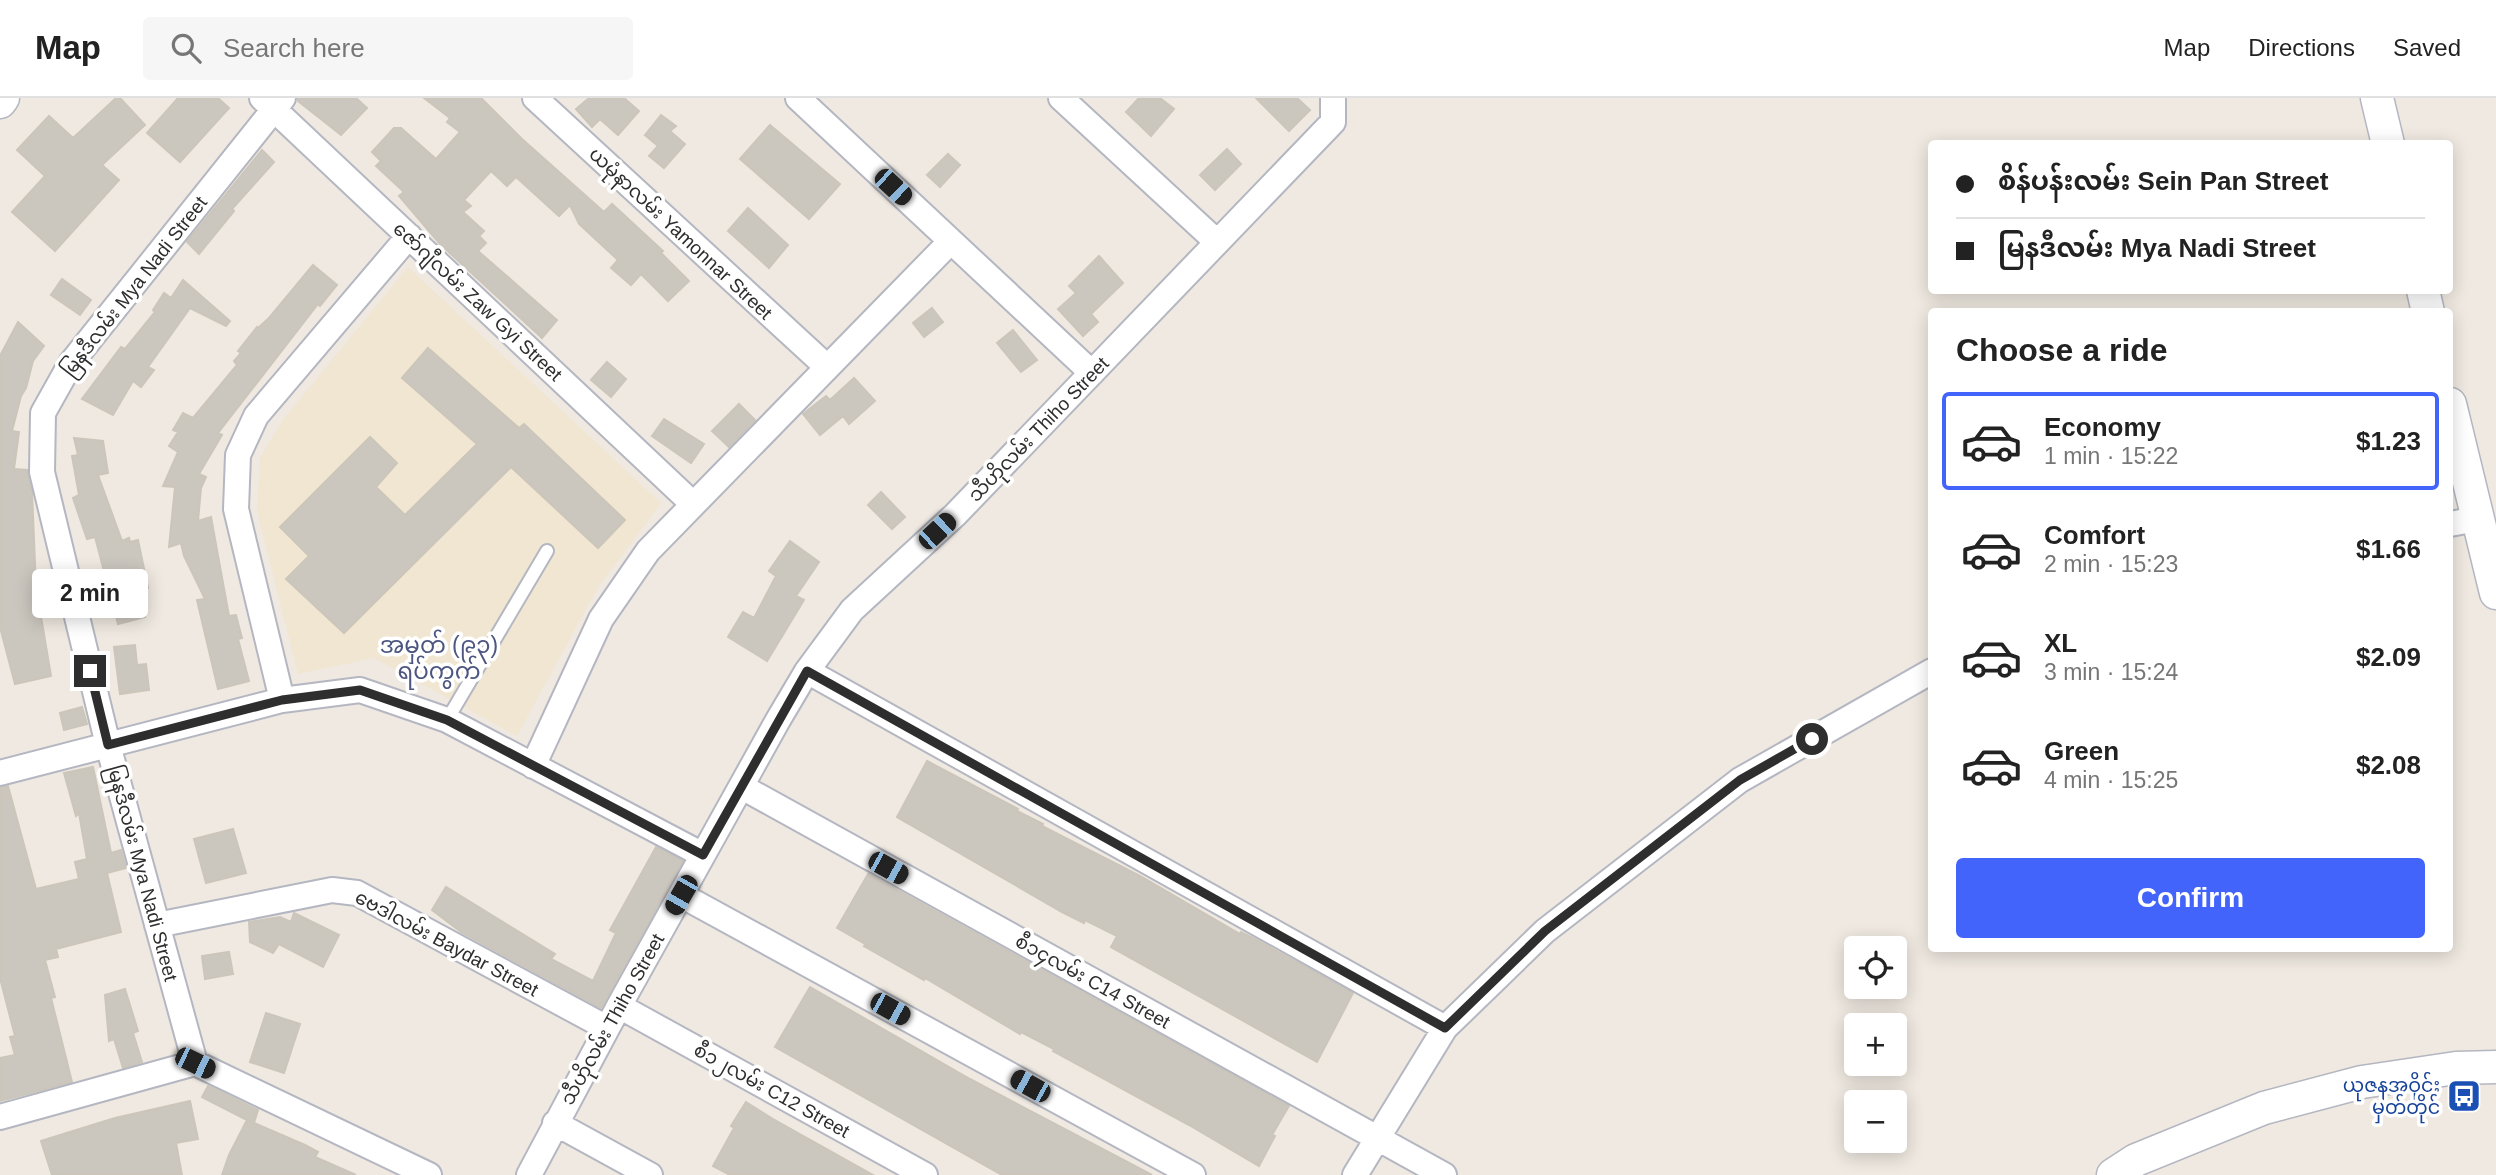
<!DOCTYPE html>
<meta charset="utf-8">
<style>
:root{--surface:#fff;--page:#f6f6f6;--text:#222;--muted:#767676;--line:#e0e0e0;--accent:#4264fb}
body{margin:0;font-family:Helvetica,"Noto Sans Myanmar",sans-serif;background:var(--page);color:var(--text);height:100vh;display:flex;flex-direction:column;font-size:26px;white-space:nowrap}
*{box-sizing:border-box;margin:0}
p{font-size:23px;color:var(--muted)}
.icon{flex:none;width:38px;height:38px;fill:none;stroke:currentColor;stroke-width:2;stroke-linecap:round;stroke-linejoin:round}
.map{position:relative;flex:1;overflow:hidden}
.drawer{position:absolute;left:1928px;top:210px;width:525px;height:644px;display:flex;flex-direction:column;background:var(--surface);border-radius:7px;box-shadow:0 4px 18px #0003}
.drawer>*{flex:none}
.top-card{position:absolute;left:1928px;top:42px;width:525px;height:154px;border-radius:7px;box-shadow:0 4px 18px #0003;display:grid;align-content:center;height:154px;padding:0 28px;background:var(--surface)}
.fabs{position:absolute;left:1844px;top:838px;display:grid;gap:14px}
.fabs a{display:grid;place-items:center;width:63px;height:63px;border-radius:7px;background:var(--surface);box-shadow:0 4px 18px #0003;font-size:35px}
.end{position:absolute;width:32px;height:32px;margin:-16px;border:9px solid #2e2e2e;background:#fff;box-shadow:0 0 0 4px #fff}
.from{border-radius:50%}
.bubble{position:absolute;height:49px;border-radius:7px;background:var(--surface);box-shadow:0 4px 18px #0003;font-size:23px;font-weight:700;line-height:49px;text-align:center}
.car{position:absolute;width:21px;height:42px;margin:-21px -10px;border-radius:9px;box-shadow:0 0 5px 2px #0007;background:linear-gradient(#222 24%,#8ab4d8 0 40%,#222 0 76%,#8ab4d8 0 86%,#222 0)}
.top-card b{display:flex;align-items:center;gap:24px;height:66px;font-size:26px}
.top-card b+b{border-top:2px solid var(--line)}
.top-card i{width:18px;height:18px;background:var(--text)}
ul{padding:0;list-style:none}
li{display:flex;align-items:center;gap:21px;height:98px;margin:0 14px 10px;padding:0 14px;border:4px solid transparent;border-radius:7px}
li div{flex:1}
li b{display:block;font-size:26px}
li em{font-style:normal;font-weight:700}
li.on{border-color:var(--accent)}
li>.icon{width:63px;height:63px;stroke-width:1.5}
h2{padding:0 28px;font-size:32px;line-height:84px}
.button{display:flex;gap:14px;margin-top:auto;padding:14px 28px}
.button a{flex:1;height:80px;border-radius:7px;background:var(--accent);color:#fff;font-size:28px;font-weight:700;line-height:80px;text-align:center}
header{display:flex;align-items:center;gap:42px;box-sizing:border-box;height:98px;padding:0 35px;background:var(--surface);border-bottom:2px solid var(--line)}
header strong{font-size:33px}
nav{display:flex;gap:38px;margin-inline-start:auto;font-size:24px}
.search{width:490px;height:63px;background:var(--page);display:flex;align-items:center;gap:18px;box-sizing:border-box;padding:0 24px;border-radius:7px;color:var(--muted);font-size:26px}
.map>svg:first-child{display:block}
.education{fill:#f0e6d1}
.building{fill:#cbc7bf;stroke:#cbc5ba;stroke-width:2}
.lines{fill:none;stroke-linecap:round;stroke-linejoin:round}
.service-casing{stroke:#b4b7c1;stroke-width:16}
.minor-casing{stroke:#b4b7c1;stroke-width:28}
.tertiary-casing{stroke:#b4b7c1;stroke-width:35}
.service{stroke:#fff;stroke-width:12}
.minor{stroke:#fff;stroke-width:24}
.tertiary{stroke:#fff;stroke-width:32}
.route{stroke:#2e2e2e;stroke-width:9}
.labels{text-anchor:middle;stroke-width:7;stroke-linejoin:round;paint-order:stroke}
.street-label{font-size:19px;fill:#2e2e2e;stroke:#fff}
.transit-label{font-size:19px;fill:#164399;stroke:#fff;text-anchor:end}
.quarter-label{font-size:23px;fill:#4d5680;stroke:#fff}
</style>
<header>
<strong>Map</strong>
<div class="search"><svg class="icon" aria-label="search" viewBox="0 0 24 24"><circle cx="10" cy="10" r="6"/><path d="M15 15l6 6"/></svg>Search here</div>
<nav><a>Map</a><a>Directions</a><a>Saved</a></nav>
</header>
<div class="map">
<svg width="2496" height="1077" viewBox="0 0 2496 1077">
<rect width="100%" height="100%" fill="#efe9e1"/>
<path class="education" d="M 408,169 L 661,405 L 598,489 L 517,638 L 374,560 L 298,576 L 257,413 L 260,360 L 282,323 Z"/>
<path class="building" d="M 116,0 L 120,0 L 145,27 L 102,67 L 119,82 L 55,153 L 12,114 L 45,78 L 17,52 L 49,18 L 73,40 Z
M 178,0 L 218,0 L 229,10 L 180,64 L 147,35 Z
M 298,0 L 356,0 L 367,10 L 341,37 L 298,3 Z
M 424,0 L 481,0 L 522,41 L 604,114 L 612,106 L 663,153 L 661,155 L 689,183 L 668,203 L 641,176 L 631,187 L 611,170 L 618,162 L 579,126 L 570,107 L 559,118 L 516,79 L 507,88 L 491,73 L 464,102 L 471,108 L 463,114 L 484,133 L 479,138 L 486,145 L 478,153 L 557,222 L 542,240 L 440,146 L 399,98 L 404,94 L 376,68 L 381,63 L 372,54 L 394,30 L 401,30 L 436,61 L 460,34 L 447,24 L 450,20 Z
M 589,0 L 624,0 L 639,13 L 618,37 L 600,21 L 592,29 L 576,11 Z
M 1139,0 L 1160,0 L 1174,11 L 1151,38 L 1126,14 Z
M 1256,0 L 1297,0 L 1310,12 L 1289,33 Z
M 661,17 L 676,28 L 670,33 L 685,46 L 664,70 L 649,58 L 658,48 L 645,37 Z
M 770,27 L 840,86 L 809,121 L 740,61 Z
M 1227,51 L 1241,66 L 1215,92 L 1200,77 Z
M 262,52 L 274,64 L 232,111 L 234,113 L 199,156 L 187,144 Z
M 948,56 L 960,67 L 940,89 L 927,77 Z
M 748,110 L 788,147 L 769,170 L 728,133 Z
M 1099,158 L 1123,185 L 1091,216 L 1098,224 L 1083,238 L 1058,211 L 1076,195 L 1069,188 Z
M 313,167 L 337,187 L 320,208 L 318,206 L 218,335 L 222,337 L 199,376 L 206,379 L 201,390 L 198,423 L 211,419 L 229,518 L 236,517 L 242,540 L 238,541 L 249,583 L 218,591 L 197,502 L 205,501 L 184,458 L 181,445 L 169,449 L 175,389 L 163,388 L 178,354 L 169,348 L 178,334 L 173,332 L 183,315 L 193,320 L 237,267 L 234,263 L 241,255 L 238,253 L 257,229 L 258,230 L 269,220 Z
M 62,181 L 91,202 L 80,217 L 51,197 Z
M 183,182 L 230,223 L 226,228 L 190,210 L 148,269 L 154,272 L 141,289 L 133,283 L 113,317 L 82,301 L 121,249 L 125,251 L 155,214 L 153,212 L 164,195 L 171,200 Z
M 932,210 L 943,224 L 924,239 L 913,225 Z
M 18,224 L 44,248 L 33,263 L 26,290 L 21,298 L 12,333 L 19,334 L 14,371 L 27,372 L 32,394 L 36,489 L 51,578 L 15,586 L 0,529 L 0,258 Z
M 1013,232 L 1037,262 L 1021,274 L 997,245 Z
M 428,250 L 519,330 L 524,326 L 625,422 L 598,450 L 511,369 L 344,535 L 286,481 L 309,458 L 280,429 L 370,339 L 397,365 L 376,389 L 405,417 L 477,346 L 402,280 Z
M 607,264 L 626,281 L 611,299 L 591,282 Z
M 854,280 L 875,303 L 849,326 L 843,318 L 820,337 L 803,316 L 826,298 L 830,302 Z
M 739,306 L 755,322 L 729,349 L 712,333 Z
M 664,321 L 704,346 L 691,365 L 652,338 Z
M 74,340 L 103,343 L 108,375 L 98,377 L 122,443 L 129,440 L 130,444 L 138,442 L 148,490 L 135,493 L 145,519 L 118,526 L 95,439 L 87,441 L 73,400 L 79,397 L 72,358 L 78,357 Z
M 881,394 L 905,419 L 892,431 L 868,407 Z
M 790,443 L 819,464 L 796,498 L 804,502 L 767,563 L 728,539 L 743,514 L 754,520 L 776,478 L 769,473 Z
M 135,547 L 137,567 L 146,566 L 149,592 L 120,596 L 114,549 Z
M 82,609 L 87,626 L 64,632 L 60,615 Z
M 927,663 L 1018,711 L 1017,713 L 1043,726 L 1042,728 L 1140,778 L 1240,836 L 1241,834 L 1253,840 L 1353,895 L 1317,964 L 1111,849 L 1117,838 L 1085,822 L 1084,825 L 1062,814 L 897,719 Z
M 93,669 L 111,755 L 121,752 L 126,770 L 107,775 L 121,834 L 56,851 L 58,859 L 45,862 L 55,899 L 51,900 L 72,984 L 0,1003 L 0,960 L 15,957 L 10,939 L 15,938 L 0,880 L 0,689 L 8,688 L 36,791 L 79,781 L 75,764 L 87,761 L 79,715 L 76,718 L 64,675 Z
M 233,731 L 246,775 L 206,785 L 194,741 Z
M 656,749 L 683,763 L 601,910 L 461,834 L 432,812 L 446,789 L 555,856 L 551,861 L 593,883 L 616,835 L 610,832 Z
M 868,776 L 1289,1008 L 1272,1037 L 1275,1038 L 1259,1068 L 1189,1027 L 1053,953 L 1054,951 L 1021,934 L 1020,936 L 925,880 L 924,882 L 864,848 L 865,846 L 837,830 Z
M 294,815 L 339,837 L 323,869 L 279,846 L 273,855 L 250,844 L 249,824 L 280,819 L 291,824 Z
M 229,854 L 233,876 L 205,881 L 202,858 Z
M 810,889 L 970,981 L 1152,1077 L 1002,1077 L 775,949 Z
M 125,891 L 138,933 L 133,935 L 142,964 L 123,970 L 114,941 L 109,943 L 105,897 Z
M 266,915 L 300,926 L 284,975 L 250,964 Z
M 208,988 L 258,1012 L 254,1025 L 305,1047 L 318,1054 L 315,1059 L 356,1077 L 222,1077 L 229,1057 L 247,1022 L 202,999 Z
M 190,1003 L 198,1041 L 176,1045 L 182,1077 L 52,1077 L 41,1043 L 115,1020 Z
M 746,1004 L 773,1021 L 873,1077 L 730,1077 L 713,1068 L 734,1030 L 731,1028 Z"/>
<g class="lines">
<defs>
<path id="service" d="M 447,622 L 547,453"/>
<path id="minor" d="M 262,0 L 693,406
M 535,0 L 827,269
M 798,0 L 1092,275
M 1061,0 L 1217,144
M 2450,426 L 2477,421
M 807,573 L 1445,930
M 282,602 L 236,411 L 238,357 L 256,318 L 409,138
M 533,668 L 601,521 L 648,453 L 951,143
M 0,675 L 282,602 L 360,592 L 447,622 L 703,757
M 742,689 L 1444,1077
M 681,797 L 1193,1077
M 157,827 L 332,792 L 357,795 L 607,930
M 619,908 L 925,1077
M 195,965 L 108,647 L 42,374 L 43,315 L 71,265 L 283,0
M 195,965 L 429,1077
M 0,1019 L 195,965
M 555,1025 L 650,1077
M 529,1077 L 619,908 L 778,622 L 807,573 L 852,512 L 955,417 L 1333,24 L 1333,0
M 1355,1077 L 1445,930 L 1545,833 L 1740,682 L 1932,573"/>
<path id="tertiary" d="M 2377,0 L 2388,46
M 0,4 L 3,0
M 2423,192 L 2428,214
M 2450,306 L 2496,495
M 2113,1077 L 2136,1062 L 2264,1010 L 2362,984 L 2456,970 L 2496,969"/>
</defs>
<use href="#service" class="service-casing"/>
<use href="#minor" class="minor-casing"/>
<use href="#tertiary" class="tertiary-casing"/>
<use href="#service" class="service"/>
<use href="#minor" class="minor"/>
<use href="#tertiary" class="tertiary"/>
</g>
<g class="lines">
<path class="route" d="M 90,573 L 108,647 L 282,602 L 360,592 L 447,622 L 703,757 L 807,573 L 1445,930 L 1545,833 L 1740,682 L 1812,641"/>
</g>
<defs>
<symbol id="bus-square" viewBox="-11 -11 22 22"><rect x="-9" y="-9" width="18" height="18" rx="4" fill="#1a4fb4" stroke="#fff"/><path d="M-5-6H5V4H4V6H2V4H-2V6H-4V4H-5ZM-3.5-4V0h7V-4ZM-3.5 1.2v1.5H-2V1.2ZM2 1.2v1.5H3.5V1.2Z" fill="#fff"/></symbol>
</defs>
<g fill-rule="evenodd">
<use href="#bus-square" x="2445" y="979" width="38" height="38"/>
</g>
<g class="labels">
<g class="street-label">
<text transform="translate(681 135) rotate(43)" y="7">ယမုံနာလမ်း Yamonnar Street</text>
<text transform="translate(134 188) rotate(-52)" y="7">မြနဒီလမ်း Mya Nadi Street</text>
<text transform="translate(478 203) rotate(43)" y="7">ဇော်ဂျီလမ်း Zaw Gyi Street</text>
<text transform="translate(1038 331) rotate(-46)" y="7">သီဟိုလမ်း Thiho Street</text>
<text transform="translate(143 775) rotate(75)" y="7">မြနဒီလမ်း Mya Nadi Street</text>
<text transform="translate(447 845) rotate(28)" y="7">ဗေဒါလမ်း Baydar Street</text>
<text transform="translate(1093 883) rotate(29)" y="7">စီ၁၄လမ်း C14 Street</text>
<text transform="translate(612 921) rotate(-61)" y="7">သီဟိုလမ်း Thiho Street</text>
<text transform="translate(772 992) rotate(29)" y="7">စီ၁၂လမ်း C12 Street</text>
</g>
<g class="transit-label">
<text x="2440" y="994">ယုဇနအဝိုင်း<tspan x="2440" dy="22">မှတ်တိုင်</tspan></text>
</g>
<g class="quarter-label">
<text x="439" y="555">အမှတ် (၉၃)<tspan x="439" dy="26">ရပ်ကွက်</tspan></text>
</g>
</g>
</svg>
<div class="fabs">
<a><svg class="icon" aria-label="locate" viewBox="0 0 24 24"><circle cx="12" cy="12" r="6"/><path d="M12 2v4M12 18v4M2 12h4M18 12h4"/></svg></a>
<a>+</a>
<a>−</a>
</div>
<i class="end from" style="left:1812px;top:641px"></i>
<i class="end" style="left:90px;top:573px"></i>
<div class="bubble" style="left:32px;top:471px;width:116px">2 min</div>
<i class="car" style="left:893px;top:89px;rotate:133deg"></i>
<i class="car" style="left:937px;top:433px;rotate:47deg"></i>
<i class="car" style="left:888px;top:770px;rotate:119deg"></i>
<i class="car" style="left:681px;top:797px;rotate:210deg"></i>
<i class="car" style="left:890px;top:911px;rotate:119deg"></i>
<i class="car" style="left:195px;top:965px;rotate:116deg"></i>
<i class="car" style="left:1030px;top:988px;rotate:299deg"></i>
<div class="top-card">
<b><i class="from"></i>စိန်ပန်းလမ်း Sein Pan Street</b>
<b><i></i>မြနဒီလမ်း Mya Nadi Street</b>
</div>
<section class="drawer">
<h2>Choose a ride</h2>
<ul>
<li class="on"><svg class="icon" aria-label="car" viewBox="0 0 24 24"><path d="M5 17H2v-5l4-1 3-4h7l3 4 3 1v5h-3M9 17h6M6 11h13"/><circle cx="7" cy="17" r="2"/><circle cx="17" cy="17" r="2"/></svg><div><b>Economy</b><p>1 min · 15:22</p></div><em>$1.23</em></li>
<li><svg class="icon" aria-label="car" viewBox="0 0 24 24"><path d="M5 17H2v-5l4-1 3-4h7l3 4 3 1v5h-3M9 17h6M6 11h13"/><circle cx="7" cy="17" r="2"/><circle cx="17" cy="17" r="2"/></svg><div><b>Comfort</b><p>2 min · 15:23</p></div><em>$1.66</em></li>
<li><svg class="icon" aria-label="car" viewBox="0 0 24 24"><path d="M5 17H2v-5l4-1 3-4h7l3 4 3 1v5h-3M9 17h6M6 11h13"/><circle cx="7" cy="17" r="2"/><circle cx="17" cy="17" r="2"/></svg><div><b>XL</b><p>3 min · 15:24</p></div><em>$2.09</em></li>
<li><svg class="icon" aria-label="car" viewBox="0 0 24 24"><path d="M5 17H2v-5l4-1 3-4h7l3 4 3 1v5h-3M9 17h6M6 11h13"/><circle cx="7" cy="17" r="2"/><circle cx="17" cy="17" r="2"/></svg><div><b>Green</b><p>4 min · 15:25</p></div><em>$2.08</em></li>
</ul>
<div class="button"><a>Confirm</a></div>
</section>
</div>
